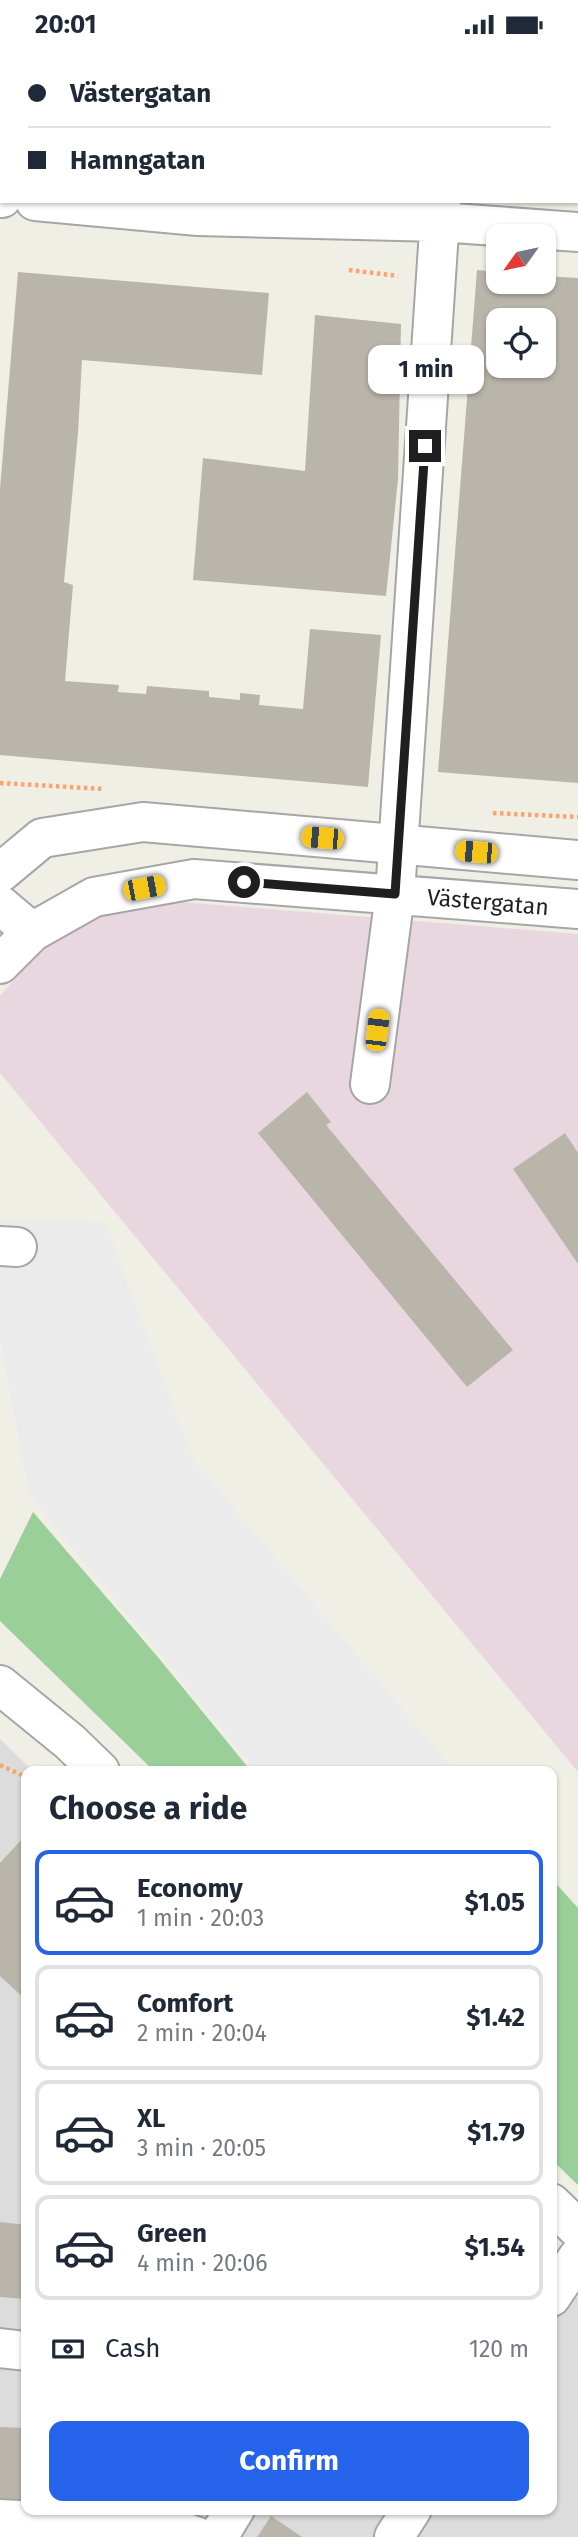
<!DOCTYPE html>
<meta charset="utf-8">
<style>
:root{--surface:#fff;--page:#f6f6f7;--text:#1f2937;--muted:#747a83;--line:#e0e1e3;--accent:#2563eb}
body{margin:0;font-family:"Fira Sans",sans-serif;background:var(--page);color:var(--text);height:100vh;display:flex;flex-direction:column;font-size:26px;white-space:nowrap}
*{box-sizing:border-box;margin:0}
p{font-size:23px;color:var(--muted)}
.icon{flex:none;width:38px;height:38px;fill:none;stroke:currentColor;stroke-width:2;stroke-linecap:round;stroke-linejoin:round}
.map{position:relative;flex:1;overflow:hidden}
.drawer{position:absolute;left:21px;top:1717px;width:536px;height:749px;display:flex;flex-direction:column;background:var(--surface);border-radius:14px;box-shadow:0 2px 5px #0004}
.drawer>*{flex:none}
.guide{position:absolute;left:0px;top:0px;width:579px;height:154px;box-shadow:0 2px 5px #0004;display:grid;align-content:center;height:154px;padding:0 28px;background:var(--surface)}
.needle{width:46px;rotate:237deg}
.tools{position:absolute;left:486px;top:175px;display:grid;gap:14px}
.tools a{display:grid;place-items:center;width:70px;height:70px;border-radius:14px;background:var(--surface);box-shadow:0 2px 5px #0004;font-size:35px}
.end{position:absolute;width:32px;height:32px;margin:-16px;border:9px solid #1f1f1f;background:#fff;box-shadow:0 0 0 4px #fff}
.from{border-radius:50%}
.bubble{position:absolute;height:49px;border-radius:14px;background:var(--surface);box-shadow:0 2px 5px #0004;font-size:23px;font-weight:700;line-height:49px;text-align:center}
.car{position:absolute;width:21px;height:42px;margin:-21px -10px;border-radius:9px;box-shadow:0 0 5px 2px #0007;background:linear-gradient(#f5c518 24%,#345 0 40%,#f5c518 0 76%,#345 0 86%,#f5c518 0)}
.guide b{display:flex;align-items:center;gap:24px;height:66px;font-size:26px}
.guide b+b{border-top:2px solid var(--line)}
.guide i{width:18px;height:18px;background:var(--text)}
ul{padding:0;list-style:none}
li{display:flex;align-items:center;gap:21px;height:105px;margin:0 14px 10px;padding:0 14px;border:4px solid var(--line);border-radius:14px}
li div{flex:1}
li b{display:block;font-size:26px}
li em{font-style:normal;font-weight:700}
li.on{border-color:var(--accent)}
li>.icon{width:63px;height:63px;stroke-width:1.5}
h2{padding:0 28px;font-size:32px;line-height:84px}
.pay{display:flex;align-items:center;gap:18px;height:77px;padding:0 28px;font-size:26px}
.pay p{margin-inline-start:auto}
.cta{display:flex;gap:14px;margin-top:auto;padding:14px 28px}
.cta a{flex:1;height:80px;border-radius:14px;background:var(--accent);color:#fff;font-size:28px;font-weight:700;line-height:80px;text-align:center}
.status{display:flex;justify-content:space-between;align-items:center;height:49px;padding:0 35px;background:var(--surface);direction:ltr}
.status svg{height:19px;fill:currentColor}
.map>svg:first-child{display:block}
.residential{fill:#dddcdc}
.industrial{fill:#e9d7e0}
.forest{fill:#9acf9a}
.parking{fill:#ebebeb}
.building{fill:#b9b5aa;fill-rule:evenodd}
.lines{fill:none;stroke-linecap:round;stroke-linejoin:round}
.minor-casing{stroke:#a6a6a6;stroke-width:42}
.path{stroke:#f9a56d;stroke-width:4.5;stroke-dasharray:3.5 3.5;stroke-linecap:butt}
.minor{stroke:#fff;stroke-width:38}
.route{stroke:#1f1f1f;stroke-width:9}
.labels{text-anchor:middle;stroke-width:5;stroke-linejoin:round;paint-order:stroke}
.street-label{font-size:23px;fill:#1f1f1f;stroke:#fff}
</style>
<div class="status"><b>20:01</b><svg viewBox="0 0 49 12"><path d="M0 12V9h3v3zM5 12V6h3v6zM10 12V3h3v9zM15 12V0h3v12zM26 1h20v11H26zM47 4h2v5h-2z"/></svg></div>
<div class="map">
<svg width="578" height="2488" viewBox="0 0 578 2488">
<rect width="100%" height="100%" fill="#f0efe5"/>
<path class="residential" d="M 0,1690 L 33,1722 L 26,1722 L 26,2460 L 551,2460 L 551,2223 L 578,2249 L 578,2488 L 0,2488 Z"/>
<path class="industrial" d="M 182,853 L 578,885 L 578,1723 L 0,1024 L 0,947 L 45,893 L 111,857 Z"/>
<path class="forest" d="M 33,1463 L 157,1607 L 251,1722 L 154,1722 L 0,1572 L 0,1530 Z
M 551,1829 L 578,1859 L 578,2136 L 551,2110 Z"/>
<path class="parking" d="M 0,1170 L 105,1173 L 193,1411 L 454,1722 L 256,1722 L 29,1446 L 0,1291 Z"/>
<path class="building" d="M 477,221 L 499,223 L 499,233 L 544,233 L 544,227 L 578,229 L 578,734 L 438,723 ZM 499,271 L 544,271 L 544,317 L 499,317 Z
M 18,223 L 269,244 L 262,326 L 82,311 L 78,384 L 64,533 L 73,536 L 65,632 L 119,636 L 118,643 L 146,645 L 147,637 L 209,642 L 209,648 L 240,651 L 240,644 L 260,646 L 259,656 L 303,660 L 310,580 L 381,586 L 368,738 L 0,706 L 0,440 Z
M 315,266 L 401,275 L 398,430 L 386,547 L 193,531 L 203,409 L 305,422 Z
M 307,1043 L 331,1073 L 326,1076 L 513,1301 L 467,1338 L 258,1084 Z
M 565,1084 L 578,1104 L 578,1215 L 513,1120 Z
M 23,1789 L 26,1793 L 26,1951 L 0,1927 L 0,1814 Z
M 0,2173 L 26,2176 L 26,2250 L 0,2248 Z
M 0,2378 L 26,2379 L 26,2458 L 0,2457 Z
M 271,2467 L 302,2488 L 257,2488 Z"/>
<g class="lines">
<defs>
<path id="minor" d="M 451,2 L 451,0
M 0,149 L 2,149
M 35,152 L 198,167 L 440,173 L 578,183
M 0,824 L 42,789 L 143,773 L 578,811
M 0,856 L 32,883
M 0,915 L 32,883 L 94,848 L 194,830 L 578,860
M 370,1035 L 395,845 L 441,152
M 0,1197 L 17,1198
M 0,1636 L 70,1693 L 100,1722
M 551,2154 L 578,2180
M 551,2248 L 578,2208
M 0,2299 L 26,2302
M 0,2470 L 172,2479 L 198,2488
M 218,2488 L 235,2460
M 394,2488 L 412,2460"/>
</defs>
<use href="#minor" class="minor-casing"/>
<path class="path" d="M 349,221 L 398,227
M 0,734 L 104,740
M 493,764 L 578,768
M 0,1716 L 26,1728"/>
<use href="#minor" class="minor"/>
</g>
<g class="lines">
<path class="route" d="M 244,833 L 395,845 L 425,397"/>
</g>
<g class="labels">
<g class="street-label">
<text transform="translate(488 853) rotate(5)" y="8">Västergatan</text>
</g>
</g>
</svg>
<div class="tools">
<a><svg class="needle" viewBox="-14 -14 28 28"><path d="M0-13l5 13h-10z" fill="#e53935"/><path d="M0 13l5-13h-10z" fill="#747a83"/></svg></a>
<a><svg class="icon" aria-label="locate" viewBox="0 0 24 24"><circle cx="12" cy="12" r="6"/><path d="M12 2v4M12 18v4M2 12h4M18 12h4"/></svg></a>
</div>
<i class="end from" style="left:244px;top:833px"></i>
<i class="end" style="left:425px;top:397px"></i>
<div class="bubble" style="left:368px;top:296px;width:116px">1 min</div>
<i class="car" style="left:322px;top:789px;rotate:275deg"></i>
<i class="car" style="left:476px;top:803px;rotate:275deg"></i>
<i class="car" style="left:144px;top:839px;rotate:79deg"></i>
<i class="car" style="left:377px;top:981px;rotate:7deg"></i>
<div class="guide">
<b><i class="from"></i>Västergatan</b>
<b><i></i>Hamngatan</b>
</div>
<section class="drawer">
<h2>Choose a ride</h2>
<ul>
<li class="on"><svg class="icon" aria-label="car" viewBox="0 0 24 24"><path d="M5 17H2v-5l4-1 3-4h7l3 4 3 1v5h-3M9 17h6M6 11h13"/><circle cx="7" cy="17" r="2"/><circle cx="17" cy="17" r="2"/></svg><div><b>Economy</b><p>1 min · 20:03</p></div><em>$1.05</em></li>
<li><svg class="icon" aria-label="car" viewBox="0 0 24 24"><path d="M5 17H2v-5l4-1 3-4h7l3 4 3 1v5h-3M9 17h6M6 11h13"/><circle cx="7" cy="17" r="2"/><circle cx="17" cy="17" r="2"/></svg><div><b>Comfort</b><p>2 min · 20:04</p></div><em>$1.42</em></li>
<li><svg class="icon" aria-label="car" viewBox="0 0 24 24"><path d="M5 17H2v-5l4-1 3-4h7l3 4 3 1v5h-3M9 17h6M6 11h13"/><circle cx="7" cy="17" r="2"/><circle cx="17" cy="17" r="2"/></svg><div><b>XL</b><p>3 min · 20:05</p></div><em>$1.79</em></li>
<li><svg class="icon" aria-label="car" viewBox="0 0 24 24"><path d="M5 17H2v-5l4-1 3-4h7l3 4 3 1v5h-3M9 17h6M6 11h13"/><circle cx="7" cy="17" r="2"/><circle cx="17" cy="17" r="2"/></svg><div><b>Green</b><p>4 min · 20:06</p></div><em>$1.54</em></li>
</ul>
<div class="pay"><svg class="icon" aria-label="cash" viewBox="0 0 24 24"><path d="M3 7h18v10H3z"/><circle cx="12" cy="12" r="2"/></svg>Cash<p>120 m</p></div>
<div class="cta"><a>Confirm</a></div>
</section>
</div>
